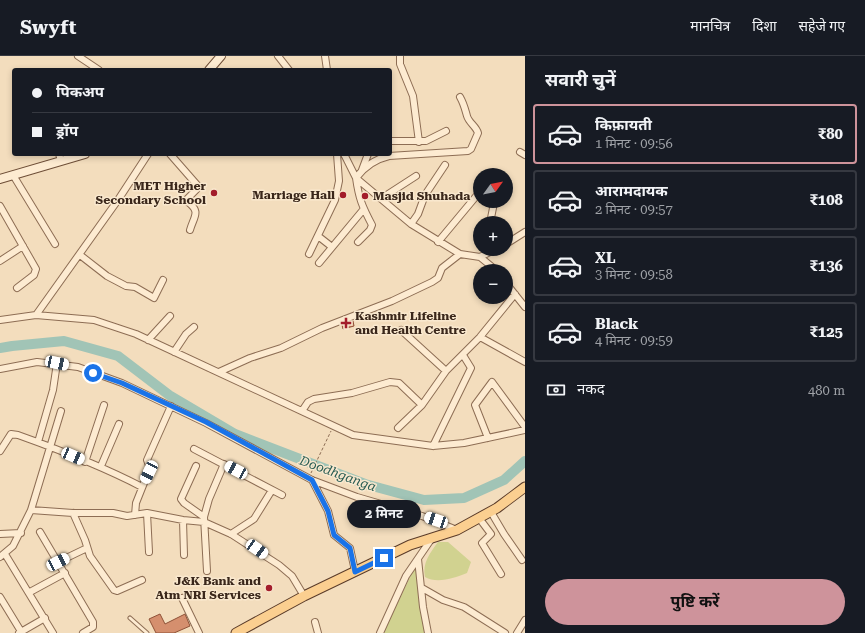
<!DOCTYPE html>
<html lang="hi">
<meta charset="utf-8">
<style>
:root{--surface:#171b24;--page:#242831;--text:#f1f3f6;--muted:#9ea1a6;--line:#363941;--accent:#ce939b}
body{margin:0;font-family:"Roboto Serif","Noto Sans Devanagari",serif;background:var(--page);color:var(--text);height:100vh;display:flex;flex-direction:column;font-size:15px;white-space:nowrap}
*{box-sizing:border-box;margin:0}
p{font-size:13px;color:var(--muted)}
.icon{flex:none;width:22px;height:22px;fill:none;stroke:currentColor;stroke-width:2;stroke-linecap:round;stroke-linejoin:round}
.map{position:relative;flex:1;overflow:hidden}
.sheet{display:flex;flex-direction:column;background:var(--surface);width:340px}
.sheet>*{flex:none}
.banner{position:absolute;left:12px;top:12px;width:380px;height:88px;border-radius:4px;box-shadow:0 2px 6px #0003;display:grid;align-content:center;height:88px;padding:0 20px;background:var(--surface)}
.needle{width:26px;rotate:57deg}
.controls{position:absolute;left:473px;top:112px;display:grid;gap:8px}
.controls a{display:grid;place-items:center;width:40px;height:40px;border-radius:50%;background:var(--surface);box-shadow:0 2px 6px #0003;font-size:20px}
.end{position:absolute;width:18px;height:18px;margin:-9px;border:5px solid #1a73e8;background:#fff;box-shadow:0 0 0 2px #fff}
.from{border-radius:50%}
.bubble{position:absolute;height:28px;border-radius:14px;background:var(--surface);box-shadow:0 2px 6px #0003;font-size:13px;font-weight:700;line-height:28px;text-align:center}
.car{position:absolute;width:12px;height:24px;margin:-12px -6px;border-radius:5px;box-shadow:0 0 3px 1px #0007;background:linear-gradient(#fff 24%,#345 0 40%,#fff 0 76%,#345 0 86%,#fff 0)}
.banner b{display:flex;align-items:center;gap:14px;height:38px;font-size:15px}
.banner b+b{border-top:1px solid var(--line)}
.banner i{width:10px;height:10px;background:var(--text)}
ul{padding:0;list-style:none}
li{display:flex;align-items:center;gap:12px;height:60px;margin:0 8px 6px;padding:0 12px;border:2px solid var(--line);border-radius:4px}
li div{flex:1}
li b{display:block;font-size:15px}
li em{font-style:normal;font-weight:700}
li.active{border-color:var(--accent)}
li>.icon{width:36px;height:36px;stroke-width:1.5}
h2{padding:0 20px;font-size:18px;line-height:48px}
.pay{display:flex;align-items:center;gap:10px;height:44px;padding:0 20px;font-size:15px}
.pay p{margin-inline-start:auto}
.button{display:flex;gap:8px;margin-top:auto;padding:8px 20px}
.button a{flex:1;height:46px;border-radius:24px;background:var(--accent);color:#111;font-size:16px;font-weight:700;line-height:46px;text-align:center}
header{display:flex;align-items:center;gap:24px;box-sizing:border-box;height:56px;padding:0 20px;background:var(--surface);border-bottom:1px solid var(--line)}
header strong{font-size:19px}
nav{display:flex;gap:22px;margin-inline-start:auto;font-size:14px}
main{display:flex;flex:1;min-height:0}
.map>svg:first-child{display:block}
.green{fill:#d1d290}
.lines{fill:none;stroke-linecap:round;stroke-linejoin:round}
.river{stroke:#a1c4b6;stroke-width:10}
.building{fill:#d58f6e;stroke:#8f5137}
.lane-casing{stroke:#8d6d54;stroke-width:5}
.street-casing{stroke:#8d6d54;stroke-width:8}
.secondary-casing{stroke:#6e4e37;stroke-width:10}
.primary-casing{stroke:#5a3b29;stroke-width:11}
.path{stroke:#8d6d54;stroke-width:1;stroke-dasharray:3 2;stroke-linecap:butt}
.lane{stroke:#fdebd1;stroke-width:3}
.street{stroke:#fdebd1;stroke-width:6}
.secondary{stroke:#fdebd1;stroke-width:8}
.primary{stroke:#fbcf90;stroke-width:9}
.route{stroke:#1a73e8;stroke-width:5}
.poi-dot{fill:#a31d2b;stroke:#f9e8ce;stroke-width:1.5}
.labels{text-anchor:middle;stroke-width:3;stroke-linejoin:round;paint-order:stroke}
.poi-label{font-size:12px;font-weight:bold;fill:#3a271b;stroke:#f9e8ce;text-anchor:end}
.water-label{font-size:13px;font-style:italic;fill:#285c53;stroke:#f9e8ce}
</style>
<header>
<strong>Swyft</strong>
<nav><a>मानचित्र</a><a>दिशा</a><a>सहेजे गए</a></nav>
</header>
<main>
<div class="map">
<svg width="525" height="577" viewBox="0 0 525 577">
<rect width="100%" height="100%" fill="#f3ddbd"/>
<path class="green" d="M 438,486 L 448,486 L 471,506 L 467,517 C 455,522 437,528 425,521 C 422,507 430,497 438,486 Z
M 414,513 L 418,514 C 422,535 420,556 426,577 L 383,577 Z"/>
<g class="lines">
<path class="river" d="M 0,292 L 12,290 L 64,285 L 118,300 L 169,339 L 235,378 L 365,428 L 424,444 L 464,442 L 504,424 L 525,405"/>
</g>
<path class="building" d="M 353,265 L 354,270 L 343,273 L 342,269 Z
M 160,558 L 165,568 L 185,558 L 190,570 L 174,577 L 156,577 L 149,563 Z"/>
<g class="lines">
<defs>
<path id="lane" d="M 130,562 L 147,577"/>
<path id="street" d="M 78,0 L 99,14
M 278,0 L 289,14
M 325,0 L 327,14
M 400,0 L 400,8 L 413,40 L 419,86
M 390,85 L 426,85 L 446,75
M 520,96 L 525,99
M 59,98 L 61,105
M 170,98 L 198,130 L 197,133 L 187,143 L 188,146 C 201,156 194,160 190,174
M 344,98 L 356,122 L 411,168 L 460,198 L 480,201 L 497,215
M 362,114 L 368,98
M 13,119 L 55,188
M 382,142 L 416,120
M 0,150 L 36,213 L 34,219 L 17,232
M 490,167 L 493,152
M 411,168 L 418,158 L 425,139 L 445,109
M 318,180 L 332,191
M 358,186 L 370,174 L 372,169 C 362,150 359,143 356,122 C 364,111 376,103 389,100 L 468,95 L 471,93 L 478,77 C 476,70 469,67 467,60 C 465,53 464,48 460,41
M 438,186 L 478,138
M 506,188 L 525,176
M 309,198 L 335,144 L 339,125 L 337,98
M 80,199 L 107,220 L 126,230 L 135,231 L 154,242 L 163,224
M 480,201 L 496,193
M 0,205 L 23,190
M 319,207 L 363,154
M 506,227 L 525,251
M 36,259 L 94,264 L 136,278 L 353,379 L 433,390 L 464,387 L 525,374
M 0,264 L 36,259 L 118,144 L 148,98
M 401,274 L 446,315
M 480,281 L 525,306
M 148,284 L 170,260
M 174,296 L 186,278 L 194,271
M 0,313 L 37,306 L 78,311 L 122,327 L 206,367 L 312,424 L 357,441 L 422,460 L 457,474
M 219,316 L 250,302 L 281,292 L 322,272 L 392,245 L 432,226 L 438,222 L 442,212 L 460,198
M 302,355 L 308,346 L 314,343 L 352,337 L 390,326 L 399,327 L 422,349
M 398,372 L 422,349 L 446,315 L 480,281 L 515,238
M 488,382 L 475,349 L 492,326 L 525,371
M 38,386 L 53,334 L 57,307
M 433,390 L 471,312 L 463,299
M 194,393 L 282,439
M 0,395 L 11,378 L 18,379 C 60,394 102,410 142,431
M 85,406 L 104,349
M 101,410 L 119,368
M 196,410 L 181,443 L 184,447 L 204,461
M 312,424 L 328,455 L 334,479 L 350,492 L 355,515
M 31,454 L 73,457 L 113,457 L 127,460 L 147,457 L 183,464 L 204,466 L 231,478 L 279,509 L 292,520 L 304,540
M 491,456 L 504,478 L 522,504
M 73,457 L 85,484 L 90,500 L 114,534 L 117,535 L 142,524
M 147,457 L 149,496
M 135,459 L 136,447 L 150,412 L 147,404 L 171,350
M 479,462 L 491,478 L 482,487 L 501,518
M 183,464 L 184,499
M 40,476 L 93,566 L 93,571 L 83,577
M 0,478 L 21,477
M 231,478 L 254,463 L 272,434
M 5,498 L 53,577
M 0,501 L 13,490 L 31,454 L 61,355
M 418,503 L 423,551 L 428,577
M 58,506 L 87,492
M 207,515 L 204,461 L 209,443 L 224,408
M 422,532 L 443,544 L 464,551 L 505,577
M 30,536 L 65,517
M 0,541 L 22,577
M 182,542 L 199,577
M 315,566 L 318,577
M 19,577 L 45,562
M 380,577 L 406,520 L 432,482
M 517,577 L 525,564"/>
<path id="secondary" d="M 209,14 L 221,0
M 0,123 L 85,98"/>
<path id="primary" d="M 236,577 L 304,540 L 410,489 L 457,474 L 497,452 L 525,431"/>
</defs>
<use href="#lane" class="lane-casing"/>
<use href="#street" class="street-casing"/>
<use href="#secondary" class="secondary-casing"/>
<use href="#primary" class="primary-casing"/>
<path class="path" d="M 311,417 L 331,375"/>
<use href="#lane" class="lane"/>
<use href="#street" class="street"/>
<use href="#secondary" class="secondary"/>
<use href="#primary" class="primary"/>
</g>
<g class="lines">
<path class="route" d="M 93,317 L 122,327 L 206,366 L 312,424 L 328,455 L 334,479 L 350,492 L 355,516 L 384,502"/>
</g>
<g class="poi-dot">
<circle cx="214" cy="137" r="4"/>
<circle cx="343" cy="139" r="4"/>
<circle cx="365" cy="140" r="4"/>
<path d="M344 261h4v4h4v4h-4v4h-4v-4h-4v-4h4z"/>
<circle cx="269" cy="532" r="4"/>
</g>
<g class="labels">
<g class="poi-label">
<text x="206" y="134">MET Higher<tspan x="206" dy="14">Secondary School</tspan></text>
<text x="335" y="143">Marriage Hall</text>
<text x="373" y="144" text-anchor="start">Masjid Shuhada</text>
<text x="355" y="264" text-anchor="start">Kashmir Lifeline<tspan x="355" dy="14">and Health Centre</tspan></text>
<text x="261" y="529">J&amp;K Bank and<tspan x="261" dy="14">Atm NRI Services</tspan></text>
</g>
<g class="water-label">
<text transform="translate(338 417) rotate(20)" y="5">Doodhganga</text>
</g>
</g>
</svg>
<div class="controls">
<a><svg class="needle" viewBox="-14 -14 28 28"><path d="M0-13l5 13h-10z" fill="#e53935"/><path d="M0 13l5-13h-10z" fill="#9ea1a6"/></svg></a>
<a>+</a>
<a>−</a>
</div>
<i class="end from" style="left:93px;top:317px"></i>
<i class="end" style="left:384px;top:502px"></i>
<div class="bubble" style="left:347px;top:444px;width:74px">2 मिनट</div>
<i class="car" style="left:57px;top:307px;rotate:102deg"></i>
<i class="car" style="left:73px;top:400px;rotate:113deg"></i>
<i class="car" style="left:236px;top:414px;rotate:298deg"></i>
<i class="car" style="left:149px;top:416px;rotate:206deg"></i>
<i class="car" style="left:436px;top:464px;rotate:289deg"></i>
<i class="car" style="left:257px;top:493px;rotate:125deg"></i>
<i class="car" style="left:58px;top:506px;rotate:63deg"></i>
<div class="banner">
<b><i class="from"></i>पिकअप</b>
<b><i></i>ड्रॉप</b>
</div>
</div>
<section class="sheet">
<h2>सवारी चुनें</h2>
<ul>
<li class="active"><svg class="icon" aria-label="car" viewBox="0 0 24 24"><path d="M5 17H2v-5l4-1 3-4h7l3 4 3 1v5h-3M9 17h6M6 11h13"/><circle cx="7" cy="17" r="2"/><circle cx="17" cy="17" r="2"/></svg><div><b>किफ़ायती</b><p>1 मिनट · 09:56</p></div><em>₹80</em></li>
<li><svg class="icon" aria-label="car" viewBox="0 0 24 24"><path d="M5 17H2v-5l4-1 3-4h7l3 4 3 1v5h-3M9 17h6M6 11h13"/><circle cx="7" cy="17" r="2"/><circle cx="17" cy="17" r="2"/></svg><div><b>आरामदायक</b><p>2 मिनट · 09:57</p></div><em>₹108</em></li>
<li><svg class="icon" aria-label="car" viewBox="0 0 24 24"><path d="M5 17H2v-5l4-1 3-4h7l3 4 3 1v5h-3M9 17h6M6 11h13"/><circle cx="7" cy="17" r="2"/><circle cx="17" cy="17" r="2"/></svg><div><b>XL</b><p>3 मिनट · 09:58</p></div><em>₹136</em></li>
<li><svg class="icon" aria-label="car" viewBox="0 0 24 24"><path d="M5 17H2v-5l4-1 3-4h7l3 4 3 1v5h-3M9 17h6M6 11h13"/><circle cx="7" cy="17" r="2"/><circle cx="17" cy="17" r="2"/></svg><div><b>Black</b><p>4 मिनट · 09:59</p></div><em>₹125</em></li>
</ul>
<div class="pay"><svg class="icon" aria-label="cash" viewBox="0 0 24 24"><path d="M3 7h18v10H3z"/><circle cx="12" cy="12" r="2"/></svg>नकद<p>480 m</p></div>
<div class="button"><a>पुष्टि करें</a></div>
</section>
</main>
